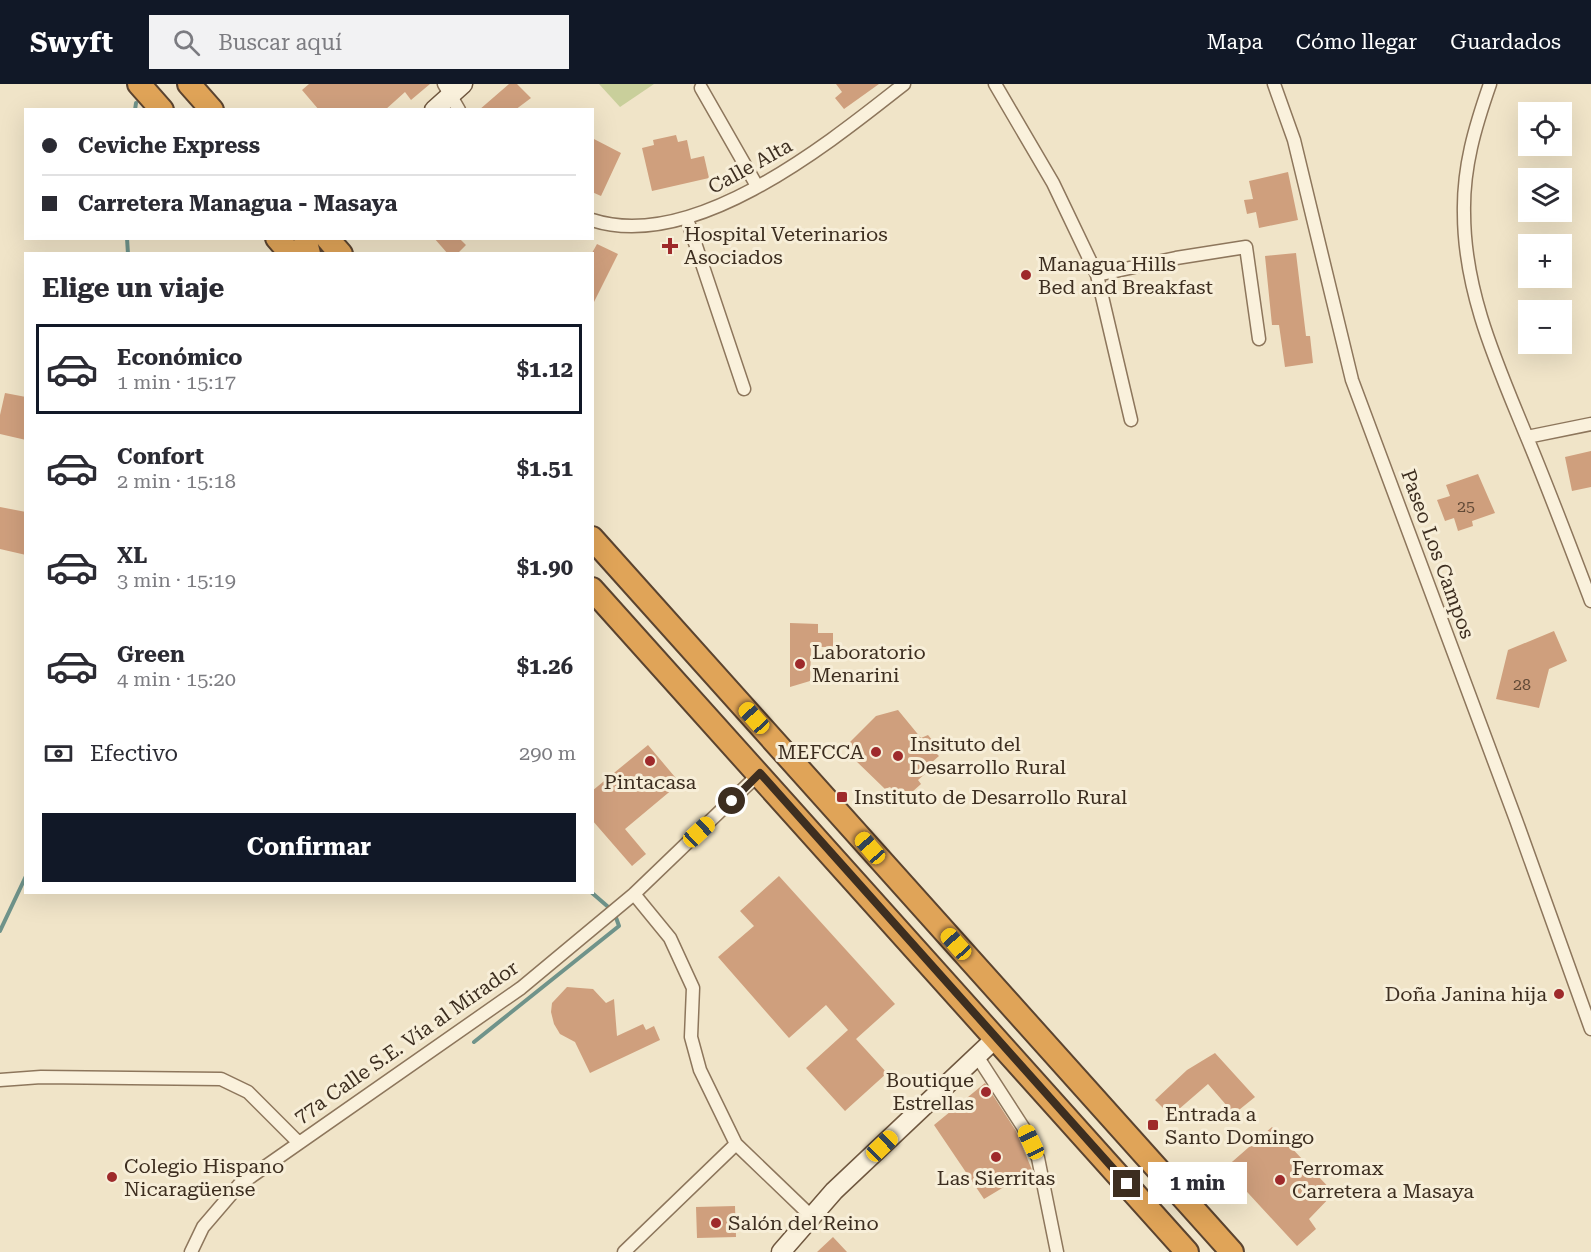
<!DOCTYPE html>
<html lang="es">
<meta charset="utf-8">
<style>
:root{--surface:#fff;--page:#f2f2f3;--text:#2b2b33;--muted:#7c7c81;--line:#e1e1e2;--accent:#111827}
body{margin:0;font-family:"Roboto Serif",serif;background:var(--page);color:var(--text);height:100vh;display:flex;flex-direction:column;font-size:22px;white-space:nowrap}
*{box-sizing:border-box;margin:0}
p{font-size:20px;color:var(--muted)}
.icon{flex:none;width:33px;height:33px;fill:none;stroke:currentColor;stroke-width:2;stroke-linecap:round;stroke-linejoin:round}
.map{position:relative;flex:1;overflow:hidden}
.side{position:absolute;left:24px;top:168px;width:570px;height:642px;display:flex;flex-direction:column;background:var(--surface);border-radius:0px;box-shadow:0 6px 24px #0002}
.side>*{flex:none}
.top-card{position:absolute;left:24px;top:24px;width:570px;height:132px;border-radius:0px;box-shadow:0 6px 24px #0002;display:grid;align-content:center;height:132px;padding:0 18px;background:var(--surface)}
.tools{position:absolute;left:1518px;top:18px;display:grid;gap:12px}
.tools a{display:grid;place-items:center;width:54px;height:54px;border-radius:0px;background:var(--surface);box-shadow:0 6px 24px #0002;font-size:30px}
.end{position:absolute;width:27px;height:27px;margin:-14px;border:8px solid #3d2e20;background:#fff;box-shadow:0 0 0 3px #fff}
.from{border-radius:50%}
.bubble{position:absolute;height:42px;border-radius:0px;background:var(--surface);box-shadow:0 6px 24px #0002;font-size:20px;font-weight:700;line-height:42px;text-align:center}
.car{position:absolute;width:18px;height:36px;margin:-18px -9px;border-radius:8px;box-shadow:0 0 4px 2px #0007;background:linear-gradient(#f5c518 24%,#345 0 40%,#f5c518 0 76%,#345 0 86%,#f5c518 0)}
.top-card b{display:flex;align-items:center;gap:21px;height:57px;font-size:22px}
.top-card b+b{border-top:2px solid var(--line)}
.top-card i{width:15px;height:15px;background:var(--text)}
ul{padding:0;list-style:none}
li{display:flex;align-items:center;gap:18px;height:90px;margin:0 12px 9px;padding:0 6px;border:3px solid transparent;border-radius:0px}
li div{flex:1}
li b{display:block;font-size:22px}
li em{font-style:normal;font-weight:700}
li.active{border-color:var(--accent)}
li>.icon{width:54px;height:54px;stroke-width:1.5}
h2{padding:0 18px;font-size:27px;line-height:72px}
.pay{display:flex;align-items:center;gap:15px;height:66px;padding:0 18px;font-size:22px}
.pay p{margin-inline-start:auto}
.button{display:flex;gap:12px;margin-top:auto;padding:12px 18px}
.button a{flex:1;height:69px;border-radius:0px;background:var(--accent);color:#fff;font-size:24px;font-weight:700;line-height:69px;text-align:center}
header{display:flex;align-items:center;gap:36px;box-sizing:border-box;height:84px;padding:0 30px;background:var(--accent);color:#fff}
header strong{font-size:28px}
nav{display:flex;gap:33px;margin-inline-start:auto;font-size:21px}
.search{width:420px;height:54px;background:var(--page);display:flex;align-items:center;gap:15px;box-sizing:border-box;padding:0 21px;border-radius:0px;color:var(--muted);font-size:22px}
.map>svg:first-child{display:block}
.green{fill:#c9cf9b}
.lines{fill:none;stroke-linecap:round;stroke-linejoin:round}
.stream{stroke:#6f938a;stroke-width:4}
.building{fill:#cf9f7d}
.street-casing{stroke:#8d765c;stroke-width:15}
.secondary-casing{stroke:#6f573f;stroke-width:21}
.highway-casing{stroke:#5b4430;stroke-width:26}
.street{stroke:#faf1dc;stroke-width:12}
.secondary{stroke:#faf1dc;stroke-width:18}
.highway{stroke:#e0a458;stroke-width:22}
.route{stroke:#3d2e20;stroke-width:8}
.poi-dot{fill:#9e2a2b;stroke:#f7eed8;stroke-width:2}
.labels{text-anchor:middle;stroke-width:6;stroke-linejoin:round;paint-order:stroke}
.number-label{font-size:16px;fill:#624a37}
.street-label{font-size:20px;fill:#3d2e20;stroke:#f7eed8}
.poi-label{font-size:20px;fill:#3d2e20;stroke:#f7eed8;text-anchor:start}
</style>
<header>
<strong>Swyft</strong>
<div class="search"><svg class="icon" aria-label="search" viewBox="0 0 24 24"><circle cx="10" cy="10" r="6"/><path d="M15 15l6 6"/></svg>Buscar aquí</div>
<nav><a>Mapa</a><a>Cómo llegar</a><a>Guardados</a></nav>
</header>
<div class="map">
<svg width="1591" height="1168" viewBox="0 0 1591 1168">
<rect width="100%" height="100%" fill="#f0e4c8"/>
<path class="green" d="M 599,0 L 654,0 L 620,23 Z"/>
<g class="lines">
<path class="stream" d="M 135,26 L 136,19
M 127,154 L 128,170
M 0,847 L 26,792
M 474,958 L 619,842 L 614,828 L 591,808"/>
</g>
<path class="building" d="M 309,0 L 430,0 L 411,16 L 405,8 L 385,26 L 319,26 L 302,6 Z
M 509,0 L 517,0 L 531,14 L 515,26 L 479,26 Z
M 836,0 L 879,0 L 844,25 L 835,14 L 842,8 Z
M 676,51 L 678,58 L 687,56 L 691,75 L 704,72 L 709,94 L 652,107 L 642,64 L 654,61 L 653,56 Z
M 592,54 L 621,69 L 601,112 L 592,108 Z
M 1288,88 L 1298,136 L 1259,144 L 1256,128 L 1247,130 L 1244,116 L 1253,115 L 1249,97 Z
M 434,154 L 459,154 L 466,161 L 457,170 L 448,170 Z
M 597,160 L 618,170 L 592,222 L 592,169 Z
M 1296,169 L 1306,252 L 1310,252 L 1313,279 L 1285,283 L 1279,241 L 1272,241 L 1265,172 Z
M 5,309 L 26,313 L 26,356 L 0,350 L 0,331 Z
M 1591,367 L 1591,403 L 1572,407 L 1565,373 Z
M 1478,390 L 1495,429 L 1472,437 L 1473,442 L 1458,447 L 1454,434 L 1445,437 L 1437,416 L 1450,412 L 1446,401 Z
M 0,423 L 26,428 L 26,471 L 0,465 Z
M 790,539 L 818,540 L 818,549 L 833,549 L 833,563 L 811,563 L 810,597 L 790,603 Z
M 1554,547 L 1567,577 L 1549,585 L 1539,624 L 1496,615 L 1508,566 Z
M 898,626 L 921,654 L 928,651 L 937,662 L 933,666 L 939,672 L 923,686 L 926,689 L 918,696 L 921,700 L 902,717 L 890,703 L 885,705 L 854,675 L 858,671 L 848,660 L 876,632 Z
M 648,661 L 680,699 L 625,745 L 646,770 L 632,782 L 592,736 L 592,707 Z
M 779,792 L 895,920 L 856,955 L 887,989 L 845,1027 L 806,984 L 848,946 L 826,921 L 789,954 L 718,873 L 754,842 L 740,827 Z
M 567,903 L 593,905 L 606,919 L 614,915 L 617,952 L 643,940 L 646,946 L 654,942 L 660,956 L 590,989 L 575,958 L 560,950 L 554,940 L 551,928 L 552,919 Z
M 1215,969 L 1255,1013 L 1234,1030 L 1208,1000 L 1171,1032 L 1155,1016 L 1187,986 Z
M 985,999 L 1016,1047 L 1032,1086 L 984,1115 L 934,1041 Z
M 1272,1043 L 1334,1109 L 1309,1135 L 1316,1145 L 1297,1162 L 1225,1084 Z
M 735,1122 L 736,1153 L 697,1154 L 696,1123 Z
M 833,1153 L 847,1168 L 817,1168 Z"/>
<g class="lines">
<defs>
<path id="street" d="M 444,0 L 459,26
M 995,0 L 1053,99 L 1097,191 L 1131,336
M 1274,0 L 1294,56 L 1352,296 L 1516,736 L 1591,945
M 1490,0 C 1475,43 1463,83 1464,129 C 1464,208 1497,280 1526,351 C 1549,406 1570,462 1591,517
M 701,4 L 757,102
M 687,135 L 744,305
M 592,136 C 694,169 829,59 904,0
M 1097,191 L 1176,174 L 1246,163 L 1259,255
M 1527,353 L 1591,340
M 634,810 L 670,854 L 693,904 L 691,953 L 700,986 L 736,1060 L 811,1132
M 977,972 L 1023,1043 L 1038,1074 L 1057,1168
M 0,996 L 41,993 L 221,995 L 248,1008 L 298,1058
M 191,1168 L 203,1143 L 239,1101 L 521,904 L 634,810 L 760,689
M 624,1168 L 736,1060"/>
<path id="secondary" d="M 434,26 L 463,0
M 781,1168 L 834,1107 L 996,954"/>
<path id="highway" d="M 139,0 L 162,26
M 189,0 L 212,26
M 277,154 L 291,170
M 305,154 L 309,170
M 327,154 L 341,170
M 592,454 L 1232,1168
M 592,505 L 1187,1168"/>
</defs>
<use href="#street" class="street-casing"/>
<use href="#secondary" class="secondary-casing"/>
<use href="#highway" class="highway-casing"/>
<use href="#street" class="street"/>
<use href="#secondary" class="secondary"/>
<use href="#highway" class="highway"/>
</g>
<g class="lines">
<path class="route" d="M 732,717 L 760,689 L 1127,1100"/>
</g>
<g class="poi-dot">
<path d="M667 153h6v6h6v6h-6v6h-6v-6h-6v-6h6z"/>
<circle cx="1026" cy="191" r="6"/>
<circle cx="800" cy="580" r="6"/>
<circle cx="876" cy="668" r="6"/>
<circle cx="898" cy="672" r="6"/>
<circle cx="650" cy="677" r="6"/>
<rect x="836" y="707" width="12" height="12" rx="3"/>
<circle cx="1559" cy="910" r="6"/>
<circle cx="986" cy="1008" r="6"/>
<rect x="1147" y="1035" width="12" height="12" rx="3"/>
<circle cx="996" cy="1073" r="6"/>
<circle cx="112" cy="1093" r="6"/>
<circle cx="1280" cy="1096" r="6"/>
<circle cx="716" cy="1139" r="6"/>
</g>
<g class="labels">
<g class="number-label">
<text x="1466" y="428">25</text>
<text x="1522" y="606">28</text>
</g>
<g class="street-label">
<text transform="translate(750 82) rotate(-29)" y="7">Calle Alta</text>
<text transform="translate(1438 470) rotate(70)" y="7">Paseo Los Campos</text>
<text transform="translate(406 958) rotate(-35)" y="7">77a Calle S.E. Vía al Mirador</text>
</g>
<g class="poi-label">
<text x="684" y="157">Hospital Veterinarios<tspan x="684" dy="23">Asociados</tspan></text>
<text x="1038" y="187">Managua Hills<tspan x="1038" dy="23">Bed and Breakfast</tspan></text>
<text x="812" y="575">Laboratorio<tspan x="812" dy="23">Menarini</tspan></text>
<text x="910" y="667">Insituto del<tspan x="910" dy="23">Desarrollo Rural</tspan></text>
<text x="864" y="675" text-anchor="end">MEFCCA</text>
<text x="650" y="705" text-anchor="middle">Pintacasa</text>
<text x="854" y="720">Instituto de Desarrollo Rural</text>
<text x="1547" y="917" text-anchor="end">Doña Janina hija</text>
<text x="974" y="1003" text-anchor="end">Boutique<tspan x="974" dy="23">Estrellas</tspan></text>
<text x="1165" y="1037">Entrada a<tspan x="1165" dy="23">Santo Domingo</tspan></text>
<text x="124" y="1089">Colegio Hispano<tspan x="124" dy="23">Nicaragüense</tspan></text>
<text x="1292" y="1091">Ferromax<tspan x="1292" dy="23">Carretera a Masaya</tspan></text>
<text x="996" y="1101" text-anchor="middle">Las Sierritas</text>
<text x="728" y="1146">Salón del Reino</text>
</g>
</g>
</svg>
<div class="tools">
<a><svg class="icon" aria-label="locate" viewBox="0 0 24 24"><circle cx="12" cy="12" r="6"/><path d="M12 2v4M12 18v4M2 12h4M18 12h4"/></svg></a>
<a><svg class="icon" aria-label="layers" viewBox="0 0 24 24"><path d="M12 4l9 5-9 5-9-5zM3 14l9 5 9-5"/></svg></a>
<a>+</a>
<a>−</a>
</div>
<i class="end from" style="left:732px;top:717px"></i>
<i class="end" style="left:1127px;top:1100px"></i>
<div class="bubble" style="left:1148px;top:1078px;width:99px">1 min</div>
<i class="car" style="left:754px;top:634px;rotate:318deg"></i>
<i class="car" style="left:699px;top:748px;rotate:47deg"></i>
<i class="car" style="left:870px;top:764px;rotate:319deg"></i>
<i class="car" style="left:956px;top:860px;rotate:318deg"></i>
<i class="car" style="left:1031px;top:1058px;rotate:335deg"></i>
<i class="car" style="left:882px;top:1062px;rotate:46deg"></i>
<div class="top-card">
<b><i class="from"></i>Ceviche Express</b>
<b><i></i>Carretera Managua - Masaya</b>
</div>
<section class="side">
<h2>Elige un viaje</h2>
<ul>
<li class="active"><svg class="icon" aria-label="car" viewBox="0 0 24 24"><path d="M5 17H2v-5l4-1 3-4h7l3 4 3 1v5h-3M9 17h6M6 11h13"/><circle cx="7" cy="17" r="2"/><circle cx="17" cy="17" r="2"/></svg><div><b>Económico</b><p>1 min · 15:17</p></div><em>$1.12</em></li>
<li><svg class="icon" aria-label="car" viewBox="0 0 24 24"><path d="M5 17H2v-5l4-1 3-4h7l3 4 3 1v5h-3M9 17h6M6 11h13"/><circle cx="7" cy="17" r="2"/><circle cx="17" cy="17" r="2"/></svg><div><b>Confort</b><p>2 min · 15:18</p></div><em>$1.51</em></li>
<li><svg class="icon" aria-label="car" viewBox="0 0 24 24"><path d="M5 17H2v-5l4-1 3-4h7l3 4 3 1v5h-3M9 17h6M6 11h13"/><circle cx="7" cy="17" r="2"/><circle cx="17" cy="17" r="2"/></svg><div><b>XL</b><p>3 min · 15:19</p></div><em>$1.90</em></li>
<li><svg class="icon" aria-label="car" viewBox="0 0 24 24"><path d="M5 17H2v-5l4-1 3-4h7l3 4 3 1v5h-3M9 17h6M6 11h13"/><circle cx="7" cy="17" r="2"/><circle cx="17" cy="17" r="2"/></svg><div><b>Green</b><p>4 min · 15:20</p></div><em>$1.26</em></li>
</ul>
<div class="pay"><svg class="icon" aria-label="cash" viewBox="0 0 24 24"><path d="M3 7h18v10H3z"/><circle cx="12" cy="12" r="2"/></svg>Efectivo<p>290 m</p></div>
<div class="button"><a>Confirmar</a></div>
</section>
</div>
